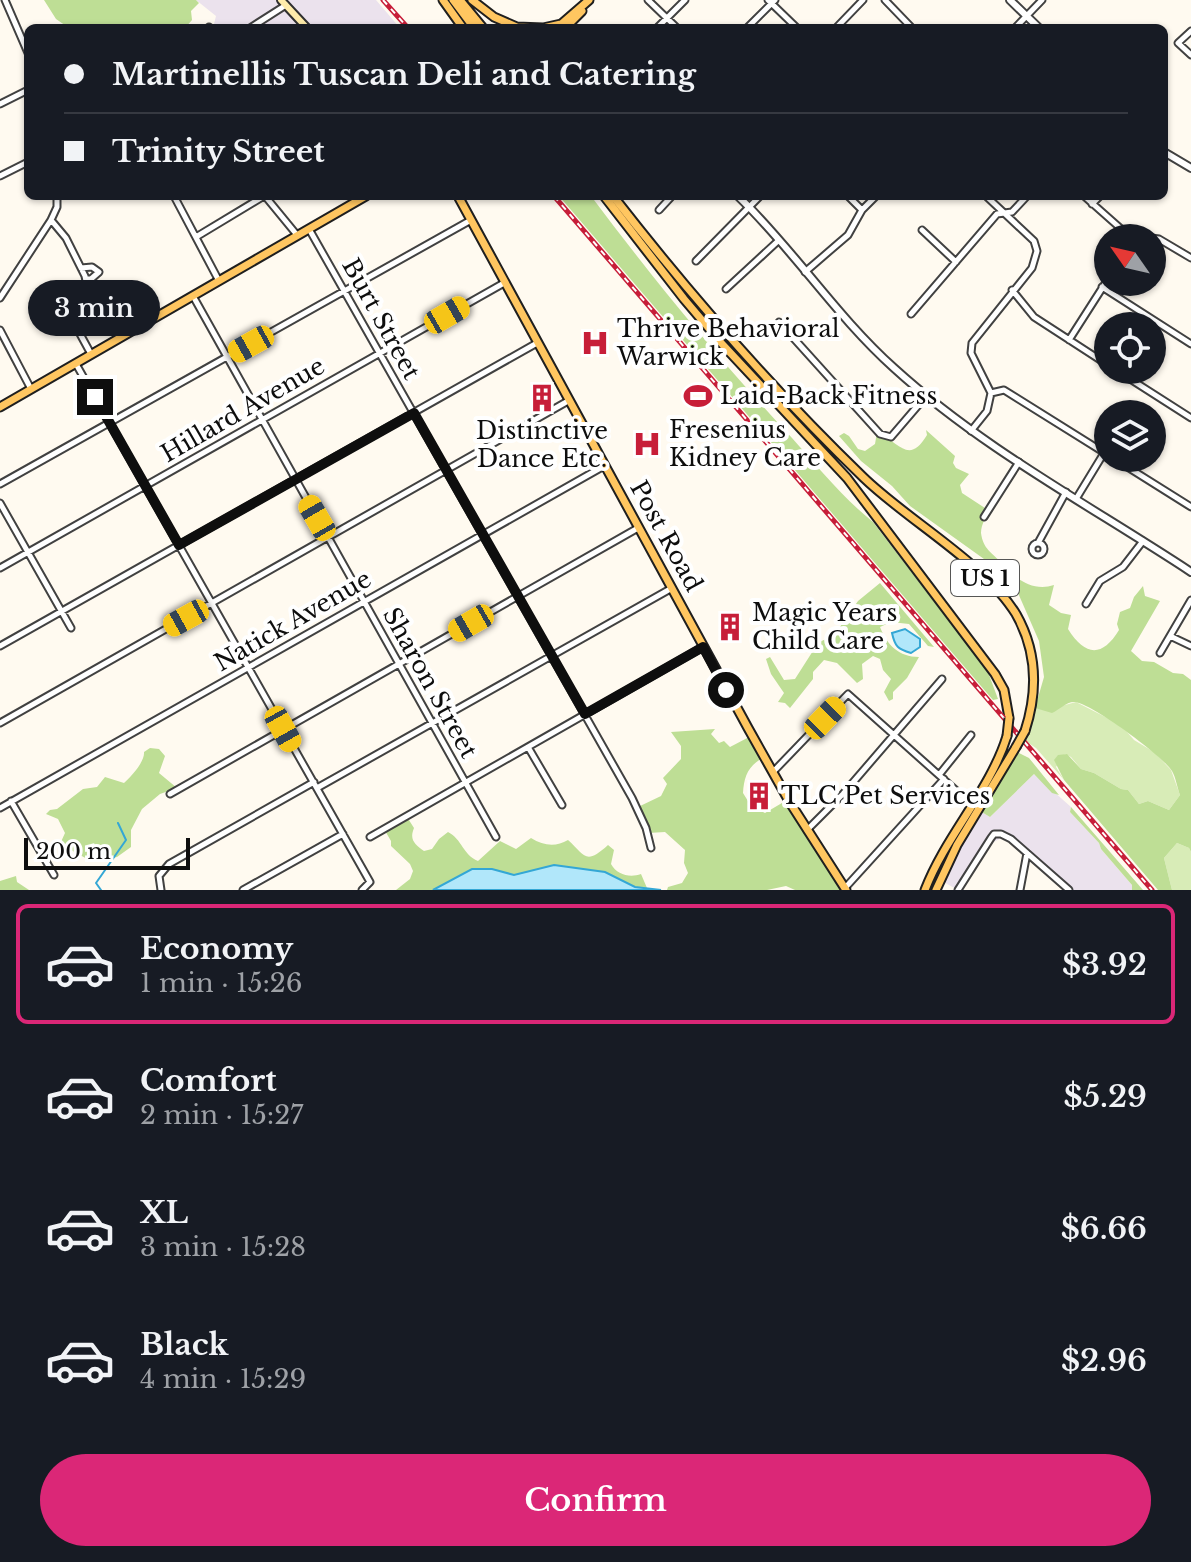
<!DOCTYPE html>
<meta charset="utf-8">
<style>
:root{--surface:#171b24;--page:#20242c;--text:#f1f3f6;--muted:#9ea1a6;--line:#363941;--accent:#db2777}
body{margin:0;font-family:"Libre Baskerville",serif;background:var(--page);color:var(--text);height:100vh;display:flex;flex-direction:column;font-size:30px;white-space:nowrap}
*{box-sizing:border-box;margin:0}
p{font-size:26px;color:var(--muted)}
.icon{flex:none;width:44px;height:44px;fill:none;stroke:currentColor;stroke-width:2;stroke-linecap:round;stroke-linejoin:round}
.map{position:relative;height:890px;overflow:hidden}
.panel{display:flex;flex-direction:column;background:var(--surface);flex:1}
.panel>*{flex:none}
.banner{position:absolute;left:24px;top:24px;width:1144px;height:176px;border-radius:12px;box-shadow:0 2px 6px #0004;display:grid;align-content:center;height:176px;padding:0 40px;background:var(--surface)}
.needle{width:52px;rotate:304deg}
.tools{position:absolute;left:1094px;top:224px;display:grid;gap:16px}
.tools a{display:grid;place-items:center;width:72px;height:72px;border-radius:50%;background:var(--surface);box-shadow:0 2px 6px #0004;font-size:40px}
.scale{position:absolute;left:24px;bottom:20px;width:166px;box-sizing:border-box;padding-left:8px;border:4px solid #0e0e0e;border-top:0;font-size:22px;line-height:28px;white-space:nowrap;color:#0e0e0e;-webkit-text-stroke:6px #fff;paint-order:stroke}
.end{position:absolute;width:36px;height:36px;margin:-18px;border:10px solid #0e0e0e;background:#fff;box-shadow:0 0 0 4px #fff}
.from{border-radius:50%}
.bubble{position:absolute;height:56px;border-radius:28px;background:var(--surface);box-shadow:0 2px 6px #0004;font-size:26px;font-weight:600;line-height:56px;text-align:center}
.car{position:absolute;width:24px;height:48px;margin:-24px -12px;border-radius:10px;box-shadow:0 0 6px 2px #0007;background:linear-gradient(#f5c518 24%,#345 0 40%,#f5c518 0 76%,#345 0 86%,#f5c518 0)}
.banner b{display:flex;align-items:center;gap:28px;height:76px;font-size:30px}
.banner b+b{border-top:2px solid var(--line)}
.banner i{width:20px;height:20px;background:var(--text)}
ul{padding:14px 0 0;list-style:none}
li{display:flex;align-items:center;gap:24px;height:120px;margin:0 16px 12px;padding:0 24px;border:4px solid transparent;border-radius:12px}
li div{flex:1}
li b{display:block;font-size:30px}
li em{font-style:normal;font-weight:600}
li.on{border-color:var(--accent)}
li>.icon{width:72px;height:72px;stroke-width:1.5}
.button{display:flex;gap:16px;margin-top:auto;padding:16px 40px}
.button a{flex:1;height:92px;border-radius:48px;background:var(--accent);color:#fff;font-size:32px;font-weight:600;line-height:92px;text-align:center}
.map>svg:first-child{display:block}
.industrial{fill:#ebe2ed}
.green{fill:#d8ecb7}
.forest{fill:#bede95}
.water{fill:#b1e7fa;stroke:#34a7d5;stroke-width:2}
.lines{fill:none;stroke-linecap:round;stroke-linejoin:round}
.stream{stroke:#34a7d5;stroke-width:2}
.minor-casing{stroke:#414141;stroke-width:9}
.tertiary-casing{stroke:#414141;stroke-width:10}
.secondary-casing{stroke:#303030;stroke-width:10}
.primary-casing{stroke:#1f1f1f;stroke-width:11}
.minor{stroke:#fff;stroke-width:5}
.tertiary{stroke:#fff;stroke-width:6}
.secondary{stroke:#ffecab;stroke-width:6}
.primary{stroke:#ffc660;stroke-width:7}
.rail-casing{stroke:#c71e39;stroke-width:5}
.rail{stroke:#fff;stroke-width:2;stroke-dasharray:6;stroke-linecap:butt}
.primary-bridge-casing{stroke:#1f1f1f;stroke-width:11;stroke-linecap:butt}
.primary-bridge{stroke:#ffc660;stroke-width:7}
.route{stroke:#0e0e0e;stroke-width:10}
.labels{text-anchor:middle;stroke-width:8;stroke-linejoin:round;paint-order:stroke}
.shield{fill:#fff;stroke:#565656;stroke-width:2}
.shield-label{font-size:22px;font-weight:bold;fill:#0e0e0e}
.street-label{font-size:24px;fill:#0e0e0e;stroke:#fff}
.poi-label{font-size:24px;fill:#0e0e0e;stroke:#fff;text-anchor:start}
</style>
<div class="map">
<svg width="1191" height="890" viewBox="0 0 1191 890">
<rect width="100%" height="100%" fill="#fffaf0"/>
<path class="industrial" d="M 196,0 L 376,0 L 400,28 L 213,28 L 216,16 Z
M 1034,774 L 1071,807 L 1070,812 L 1099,843 L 1101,849 L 1132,885 L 1132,890 L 1070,890 L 1005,836 L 990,844 L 958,890 L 938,879 L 980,811 L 990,817 Z"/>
<path class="green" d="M 1076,702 L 1121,725 L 1134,740 L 1154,752 L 1171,770 L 1180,795 L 1169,810 L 1148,801 L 1139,804 L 1128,790 L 1121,789 L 1094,773 L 1081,769 L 1071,757 L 1065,754 L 1056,767 L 1064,780 L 1036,748 L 1024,740 L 1031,726 L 1035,708 L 1047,710 Z
M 1177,843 L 1189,848 L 1191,852 L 1191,890 L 1172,890 L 1164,858 Z"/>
<path class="forest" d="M 44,0 L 196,0 L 199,3 L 191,11 L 192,20 L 185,28 L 69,28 L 56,19 Z
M 559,196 L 591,196 C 654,280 720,361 792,438 C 818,467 842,497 873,522 L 988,672 L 998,699 L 993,700 Z
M 926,430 L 955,456 L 953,463 L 956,468 L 969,474 L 960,485 L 962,493 L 988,510 C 986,518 981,524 981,533 C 983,549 992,553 1002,563 C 1015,579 1033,592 1054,585 L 1049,605 L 1061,613 L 1071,615 L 1068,629 C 1085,656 1102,658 1119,630 L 1117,624 L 1120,612 L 1130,608 L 1134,597 L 1143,586 L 1145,596 L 1160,601 L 1131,651 L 1142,661 L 1154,662 L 1173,673 L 1183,674 L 1191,680 L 1191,852 L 1189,848 L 1177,843 L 1164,858 L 1172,890 L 1158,890 L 1064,780 L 1054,760 L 1058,755 L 1067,754 L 1081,769 L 1094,773 L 1121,789 L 1128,790 L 1139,804 L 1148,801 L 1169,810 L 1180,795 C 1177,787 1176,778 1172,771 C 1163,756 1090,702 1074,702 C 1066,702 1059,710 1052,713 L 1035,708 L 1044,677 L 1039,641 L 1018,593 L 984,559 L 910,506 L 892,486 L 861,461 L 839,436 L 844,433 L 849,436 L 858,449 L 865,451 L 875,444 L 877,432 C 900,443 909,465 927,435 Z
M 880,583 L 934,647 L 928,646 L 909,624 L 891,622 L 880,627 C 887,645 899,657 919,657 L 907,678 L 893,692 L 893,699 L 889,701 L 884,692 L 891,679 L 883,670 L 880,659 L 873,656 L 862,664 L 863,679 L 857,683 L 837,663 L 824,660 L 813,672 L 813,679 L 790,708 L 785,703 L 778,702 L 784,693 L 771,674 L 766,659 L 770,657 L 784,680 L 795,679 L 818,643 L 835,634 L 858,601 Z
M 715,729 L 711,734 L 719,743 L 724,741 L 730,747 L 751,736 L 764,757 C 748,766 744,776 743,793 L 751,806 L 765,813 L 787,800 L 847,890 L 795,890 L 786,886 L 767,890 L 667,890 L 668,887 L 682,883 L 688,873 L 684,863 L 685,850 L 665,832 L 648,833 L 638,807 L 661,796 L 667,784 L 663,778 L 681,759 L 681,746 L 671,732 Z
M 150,748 L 159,749 L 165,756 L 159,773 L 177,788 L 160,794 L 142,809 L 131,830 L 131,847 L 117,857 L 100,861 L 89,860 L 60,844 L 65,833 L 58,819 L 46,814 L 50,810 L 57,809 L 83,789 L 97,787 L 105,777 L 124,783 C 132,776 145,761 144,752 Z
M 1017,752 L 1029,758 L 1059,795 L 1052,793 L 1034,774 L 990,817 L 980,811 Z
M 1071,807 L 1143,890 L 1132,890 L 1132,885 L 1101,849 L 1099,843 L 1070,812 Z
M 407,817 L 414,828 C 409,840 415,844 424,851 L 432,849 L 439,839 L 448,832 C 462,839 463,855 478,861 L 500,841 L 516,849 L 531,838 C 544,846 556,847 568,840 C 585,855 585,866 608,845 L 614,850 L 611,864 C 617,875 630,878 641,874 L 647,888 L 635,887 L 605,872 L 554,865 L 514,875 L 492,869 L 472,869 L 433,890 L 396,890 L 410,879 L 413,871 L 410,864 L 391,846 L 391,841 L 384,829 Z
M 16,876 L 17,882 L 29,890 L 0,890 L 0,881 Z"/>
<path class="water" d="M 905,629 L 920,639 L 920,647 L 911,653 C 898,649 895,647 892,633 Z
M 554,865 L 605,872 L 635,887 L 661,890 L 433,890 L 472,869 L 492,869 L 514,875 Z"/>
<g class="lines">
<path class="stream" d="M 101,890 L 96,883 L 126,840 L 118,823"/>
<defs>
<path id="minor" d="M 5,0 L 28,53
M 648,0 L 677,28
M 768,0 L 797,28
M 885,0 L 912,28
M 209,27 L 210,28
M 250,28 L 286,5
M 657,28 L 685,0
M 747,28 L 775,0
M 836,28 L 863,0
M 1015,28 L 1042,0
M 1191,31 L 1178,43 L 1191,55
M 0,104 L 28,90
M 0,176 L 28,162
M 174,196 L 219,281
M 265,196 L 297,235
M 848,196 L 862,210
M 1084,196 L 1128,235 L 1159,239 L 1191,258
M 1092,204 L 1100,196
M 659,210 L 672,196
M 51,220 L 66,238 L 85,276 L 86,281 L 74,295 L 67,310 L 91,354
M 309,229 L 632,798 L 646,828 L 651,848
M 922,230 L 956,262
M 196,237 L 264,196
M 696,261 L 760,196
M 81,268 L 92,267 L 99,272 L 91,279 L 86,279
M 805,272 L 848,235 L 862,210 L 876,196
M 1102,287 L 1191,344
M 726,289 L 778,241
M 1012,290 L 1034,317 L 1108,365
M 193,296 L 496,837
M 0,298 L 51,220 L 57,207 L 57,196
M 911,314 L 997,214 L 1012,212 L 1027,196
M 779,322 L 880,434 L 891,437 L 927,395
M 0,330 L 31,389
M 1069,340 L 1108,279
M 76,364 L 370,882 L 362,890
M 1116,370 L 1191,418
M 991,393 L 1004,390 L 1108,455
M 971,431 L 987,411 L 991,393 L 971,353 L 972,343 L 1032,268 L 1037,251 L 1034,241 L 986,196
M 1113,458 L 1191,507
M 0,484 L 471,220
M 1076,499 L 1104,453
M 0,503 L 71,628
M 984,517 L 1019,462
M1032 549a6 6 0 1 1 12 0a6 6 0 1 1-12 0Z
M 1038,543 L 1066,492
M 0,568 L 504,283
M 1086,604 L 1100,581 L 1123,567 L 1143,541
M 1170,636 L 1191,646
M 0,646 L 537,343
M 1160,653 L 1191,600
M 0,723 L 568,401
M 528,747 L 562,805
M 773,772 L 848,694 L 959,793
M 939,775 L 971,735
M 317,788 L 672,588
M 170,794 L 638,528
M 11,801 L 54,875
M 0,808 L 604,466
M 807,830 L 843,794 L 942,679
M 370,837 L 703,647
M 845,888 L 944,779
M 161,890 L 159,876 L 169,864 L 314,782
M 243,890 L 343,834
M 958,890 L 991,838 L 994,834 L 1001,834 L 1011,839 L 1069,890
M 1020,890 L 1027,853"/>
<path id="tertiary" d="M 1010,0 L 1039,28
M 1164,152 L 1191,168
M 738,196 C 794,250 836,316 894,368 C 983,449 1091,506 1191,572"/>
<path id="secondary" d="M 281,0 L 307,28"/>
<path id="primary" d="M 443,0 L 463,28
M 453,0 L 474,28
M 460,0 L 483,28
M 472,0 L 494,17 L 519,28
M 517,27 L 543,28 L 561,24
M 558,27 L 589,0
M 565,28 L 582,11
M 458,196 L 748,728 L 789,801 L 846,890
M 604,196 L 684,299 L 723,345 L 847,478 L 995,674 L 1004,690 L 1009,718
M 613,196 C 691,296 772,389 863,477 C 907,520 985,563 1016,614 C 1037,651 1038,691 1025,731
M 0,407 L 366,196
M 925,890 C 946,835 990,791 1007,736
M 936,890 L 957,845 L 1016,747"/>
</defs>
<use href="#minor" class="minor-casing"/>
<use href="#tertiary" class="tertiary-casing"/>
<use href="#secondary" class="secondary-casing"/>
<use href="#primary" class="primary-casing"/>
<use href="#minor" class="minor"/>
<use href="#tertiary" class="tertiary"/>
<use href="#secondary" class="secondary"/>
<use href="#primary" class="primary"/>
<defs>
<path id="rail" d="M 383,0 L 408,28
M 554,196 L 1152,890"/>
</defs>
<use href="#rail" class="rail-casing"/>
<use href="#rail" class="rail"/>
<defs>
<path id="primary-bridge" d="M 1007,736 L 1009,718
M 1016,747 L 1025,731"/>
</defs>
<use href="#primary-bridge" class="primary-bridge-casing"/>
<use href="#primary-bridge" class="primary-bridge"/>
</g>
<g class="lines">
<path class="route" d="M 95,397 L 179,545 L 414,413 L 585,714 L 703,647 L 726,690"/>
</g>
<defs>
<symbol id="hospital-bare" viewBox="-9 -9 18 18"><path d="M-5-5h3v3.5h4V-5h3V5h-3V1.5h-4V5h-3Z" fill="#c71e39" stroke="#fff" stroke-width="2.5" paint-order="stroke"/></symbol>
<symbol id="stadium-bare" viewBox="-9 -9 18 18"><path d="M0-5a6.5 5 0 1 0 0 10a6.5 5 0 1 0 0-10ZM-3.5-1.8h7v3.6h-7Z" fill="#c71e39" stroke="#fff" stroke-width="2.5" paint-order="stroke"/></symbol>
<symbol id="building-bare" viewBox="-9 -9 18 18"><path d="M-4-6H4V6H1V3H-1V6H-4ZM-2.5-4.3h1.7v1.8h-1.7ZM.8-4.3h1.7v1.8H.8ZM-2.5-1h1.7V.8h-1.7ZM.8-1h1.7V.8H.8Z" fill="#c71e39" stroke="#fff" stroke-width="2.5" paint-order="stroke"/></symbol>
</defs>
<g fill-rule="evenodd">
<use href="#hospital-bare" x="575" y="323" width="40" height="40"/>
<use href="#stadium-bare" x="678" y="376" width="40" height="40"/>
<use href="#building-bare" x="522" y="378" width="40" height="40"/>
<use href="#hospital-bare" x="627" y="424" width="40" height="40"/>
<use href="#building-bare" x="710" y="607" width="40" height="40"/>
<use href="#building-bare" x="739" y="776" width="40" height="40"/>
</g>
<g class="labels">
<rect class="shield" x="951" y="560" width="68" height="36" rx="6"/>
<g class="shield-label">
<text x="985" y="586">US 1</text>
</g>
<g class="street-label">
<text transform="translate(381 319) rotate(61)" y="8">Burt Street</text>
<text transform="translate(243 410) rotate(-30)" y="8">Hillard Avenue</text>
<text transform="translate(666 536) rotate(61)" y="8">Post Road</text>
<text transform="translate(293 621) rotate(-30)" y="8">Natick Avenue</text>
<text transform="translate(430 683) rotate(61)" y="8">Sharon Street</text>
</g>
<g class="poi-label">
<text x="617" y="337">Thrive Behavioral<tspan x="617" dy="28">Warwick</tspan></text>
<text x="720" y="404">Laid-Back Fitness</text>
<text x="669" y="438">Fresenius<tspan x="669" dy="28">Kidney Care</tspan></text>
<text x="542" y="439" text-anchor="middle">Distinctive<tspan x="542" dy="28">Dance Etc.</tspan></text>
<text x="752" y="621">Magic Years<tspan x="752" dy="28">Child Care</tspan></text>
<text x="781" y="804">TLC Pet Services</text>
</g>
</g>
</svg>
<div class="tools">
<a><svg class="needle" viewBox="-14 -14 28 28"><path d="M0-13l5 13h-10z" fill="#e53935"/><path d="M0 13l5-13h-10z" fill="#9ea1a6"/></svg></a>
<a><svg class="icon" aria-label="locate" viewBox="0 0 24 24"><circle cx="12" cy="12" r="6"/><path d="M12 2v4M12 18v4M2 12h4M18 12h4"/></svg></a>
<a><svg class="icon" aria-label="layers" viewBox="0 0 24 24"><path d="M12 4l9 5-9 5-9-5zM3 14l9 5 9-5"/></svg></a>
</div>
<div class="scale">200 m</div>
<i class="end from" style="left:726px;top:690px"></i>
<i class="end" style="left:95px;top:397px"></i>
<div class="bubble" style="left:28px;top:280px;width:132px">3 min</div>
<i class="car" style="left:447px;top:315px;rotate:60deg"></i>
<i class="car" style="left:251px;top:344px;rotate:241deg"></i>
<i class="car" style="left:317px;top:518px;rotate:330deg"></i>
<i class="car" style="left:186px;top:618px;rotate:241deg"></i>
<i class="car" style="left:471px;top:623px;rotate:240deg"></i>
<i class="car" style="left:825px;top:718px;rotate:44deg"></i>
<i class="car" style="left:283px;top:729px;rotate:151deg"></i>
<div class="banner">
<b><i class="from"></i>Martinellis Tuscan Deli and Catering</b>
<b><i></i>Trinity Street</b>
</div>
</div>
<section class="panel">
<ul>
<li class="on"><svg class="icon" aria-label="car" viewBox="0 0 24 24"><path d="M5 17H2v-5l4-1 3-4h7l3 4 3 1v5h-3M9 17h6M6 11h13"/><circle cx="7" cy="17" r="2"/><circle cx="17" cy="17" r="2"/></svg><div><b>Economy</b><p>1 min · 15:26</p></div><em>$3.92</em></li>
<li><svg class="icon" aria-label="car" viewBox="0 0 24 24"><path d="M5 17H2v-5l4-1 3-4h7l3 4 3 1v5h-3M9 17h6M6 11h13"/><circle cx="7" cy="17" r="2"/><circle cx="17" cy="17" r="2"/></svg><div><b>Comfort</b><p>2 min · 15:27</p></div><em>$5.29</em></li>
<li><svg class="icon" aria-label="car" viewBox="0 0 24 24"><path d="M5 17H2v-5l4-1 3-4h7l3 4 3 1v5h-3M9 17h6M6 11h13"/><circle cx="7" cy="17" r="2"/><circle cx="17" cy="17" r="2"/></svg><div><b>XL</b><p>3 min · 15:28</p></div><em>$6.66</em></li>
<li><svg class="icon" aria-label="car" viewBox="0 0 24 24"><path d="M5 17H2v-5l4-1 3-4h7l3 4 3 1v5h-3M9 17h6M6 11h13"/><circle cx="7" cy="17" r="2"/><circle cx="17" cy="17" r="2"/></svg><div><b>Black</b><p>4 min · 15:29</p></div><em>$2.96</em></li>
</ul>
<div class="button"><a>Confirm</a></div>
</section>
